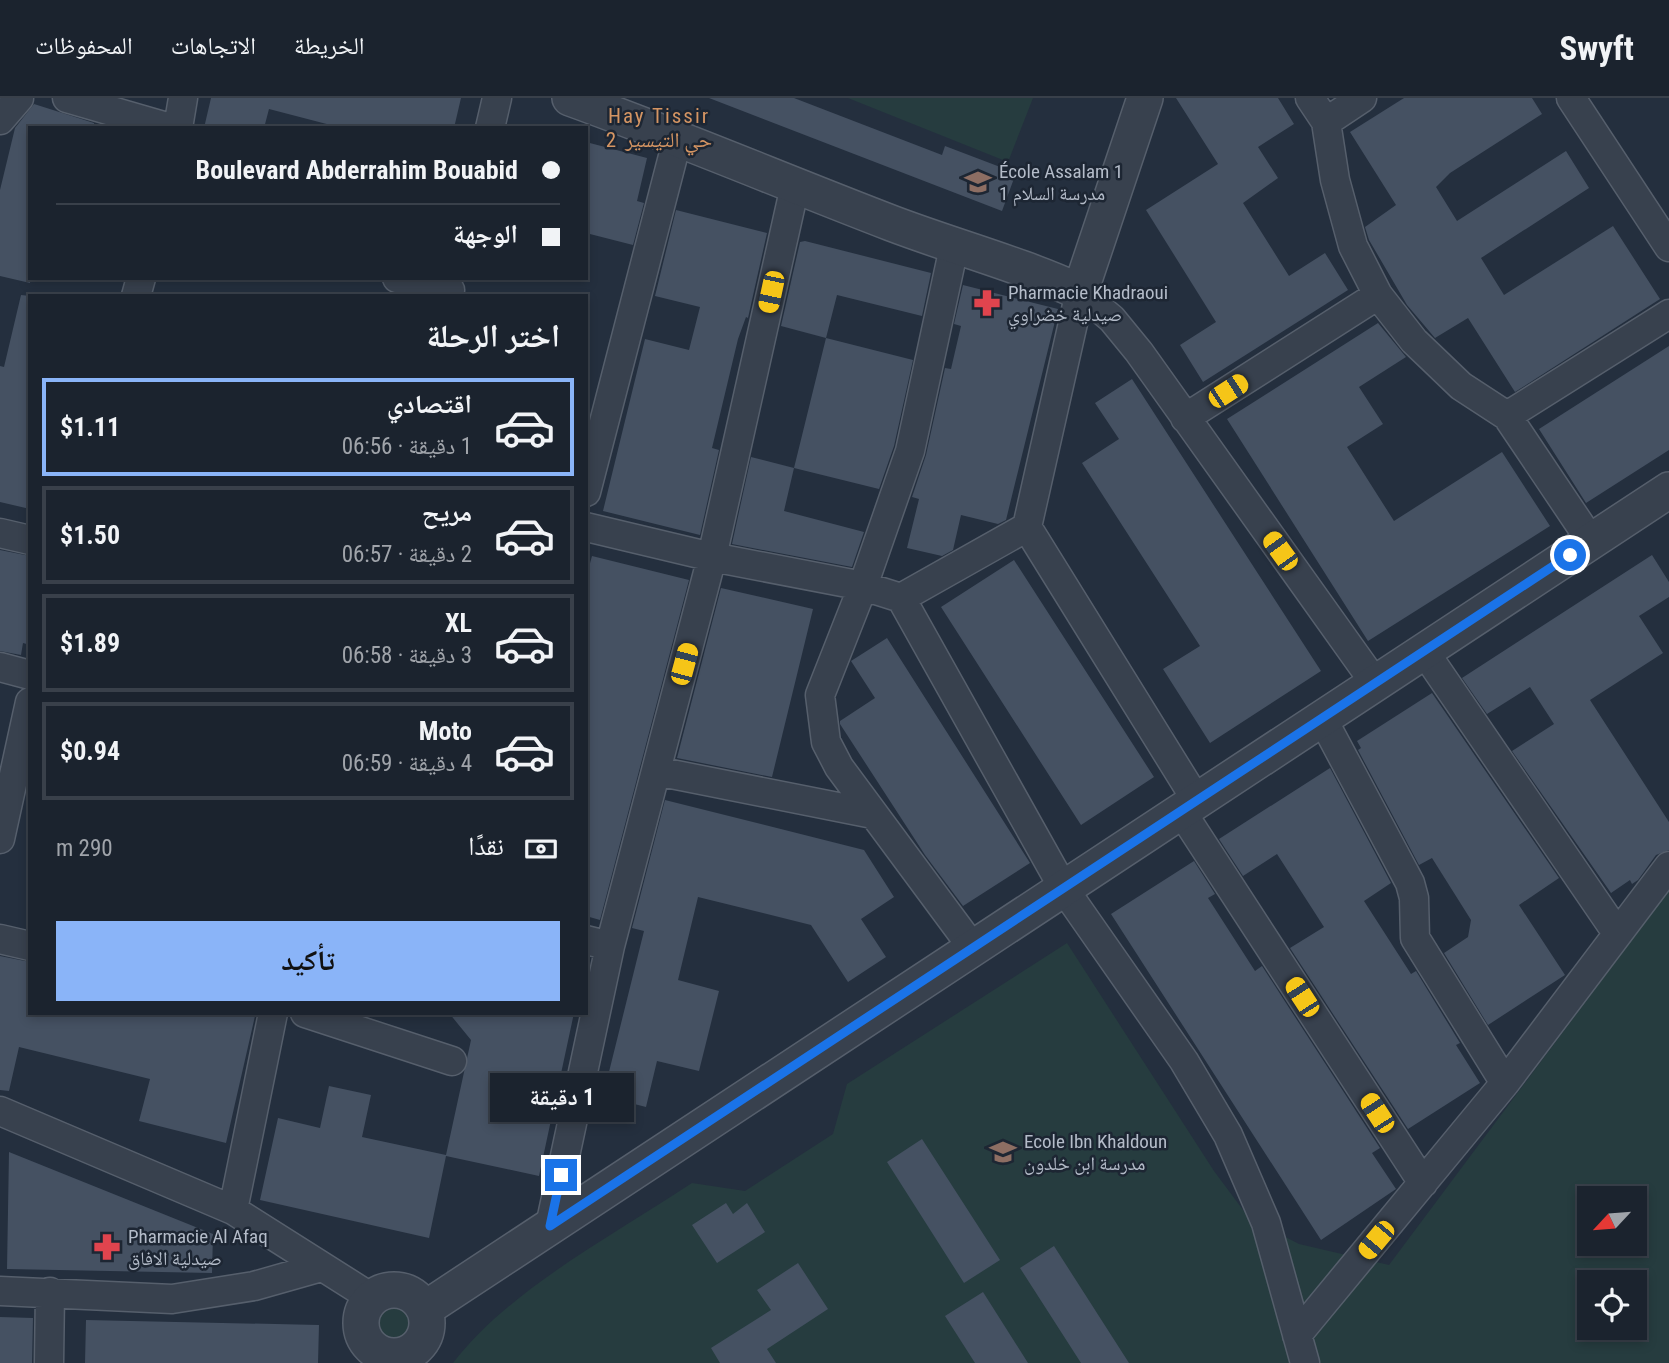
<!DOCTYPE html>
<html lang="ar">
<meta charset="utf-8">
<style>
:root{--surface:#1b232e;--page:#242b36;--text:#f1f3f6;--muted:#a0a4aa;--line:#39404a;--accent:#8ab4f8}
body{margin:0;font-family:"Roboto Condensed","Noto Naskh Arabic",sans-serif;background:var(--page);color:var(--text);direction:rtl;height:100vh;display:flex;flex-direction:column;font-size:26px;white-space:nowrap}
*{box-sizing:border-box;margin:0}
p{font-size:23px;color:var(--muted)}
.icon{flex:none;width:38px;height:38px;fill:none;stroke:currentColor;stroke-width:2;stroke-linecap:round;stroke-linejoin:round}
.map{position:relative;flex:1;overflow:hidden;direction:ltr}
.side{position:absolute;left:28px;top:196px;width:560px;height:721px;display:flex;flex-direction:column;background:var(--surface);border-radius:0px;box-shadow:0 4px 10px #0003,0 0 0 2px var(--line);direction:rtl}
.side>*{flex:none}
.guide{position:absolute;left:28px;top:28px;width:560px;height:154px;border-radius:0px;box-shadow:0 4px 10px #0003,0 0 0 2px var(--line);direction:rtl;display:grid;align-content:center;height:154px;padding:0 28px;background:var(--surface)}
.needle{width:46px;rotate:244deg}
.buttons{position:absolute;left:1577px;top:1088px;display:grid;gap:14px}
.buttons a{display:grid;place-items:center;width:70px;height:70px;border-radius:0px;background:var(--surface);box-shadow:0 4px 10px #0003,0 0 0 2px var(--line);font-size:35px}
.end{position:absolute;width:32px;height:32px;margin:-16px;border:9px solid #1a73e8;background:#fff;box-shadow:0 0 0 4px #fff}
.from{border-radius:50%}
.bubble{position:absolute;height:49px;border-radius:0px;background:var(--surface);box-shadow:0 4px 10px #0003,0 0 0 2px var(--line);font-size:23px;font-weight:700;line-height:49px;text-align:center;direction:rtl}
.car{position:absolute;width:21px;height:42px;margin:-21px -10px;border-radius:9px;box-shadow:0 0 5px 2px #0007;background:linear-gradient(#f5c518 24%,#345 0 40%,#f5c518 0 76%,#345 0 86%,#f5c518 0)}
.guide b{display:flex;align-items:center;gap:24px;height:66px;font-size:26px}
.guide b+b{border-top:2px solid var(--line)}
.guide i{width:18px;height:18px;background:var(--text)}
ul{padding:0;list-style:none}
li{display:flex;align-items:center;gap:21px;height:98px;margin:0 14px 10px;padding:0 14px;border:4px solid var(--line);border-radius:0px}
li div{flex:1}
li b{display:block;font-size:26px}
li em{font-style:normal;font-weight:700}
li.selected{border-color:var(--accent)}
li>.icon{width:63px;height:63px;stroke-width:1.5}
h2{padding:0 28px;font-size:32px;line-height:84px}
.pay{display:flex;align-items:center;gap:18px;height:77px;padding:0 28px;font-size:26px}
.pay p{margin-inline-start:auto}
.action{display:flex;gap:14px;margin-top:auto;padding:14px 28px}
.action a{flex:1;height:80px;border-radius:0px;background:var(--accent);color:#111;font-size:28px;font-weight:700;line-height:80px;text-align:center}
header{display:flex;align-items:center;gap:42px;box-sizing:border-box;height:98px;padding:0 35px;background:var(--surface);border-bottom:2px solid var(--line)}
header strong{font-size:33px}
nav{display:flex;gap:38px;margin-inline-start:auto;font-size:24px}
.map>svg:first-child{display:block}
.green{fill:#263c3f;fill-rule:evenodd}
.building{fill:#455162}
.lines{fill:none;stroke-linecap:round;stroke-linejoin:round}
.minor-casing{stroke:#565f6c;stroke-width:31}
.tertiary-casing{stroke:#565f6c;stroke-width:38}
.minor{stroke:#38414e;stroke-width:28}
.tertiary{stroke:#38414e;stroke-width:35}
.route{stroke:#1a73e8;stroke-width:9}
.labels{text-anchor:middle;stroke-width:5;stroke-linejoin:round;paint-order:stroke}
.poi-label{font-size:19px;fill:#b4bcc9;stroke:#1d2633;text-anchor:start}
.neighbourhood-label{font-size:21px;letter-spacing:2px;fill:#d59563;stroke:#1d2633}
</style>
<header>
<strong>Swyft</strong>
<nav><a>الخريطة</a><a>الاتجاهات</a><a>المحفوظات</a></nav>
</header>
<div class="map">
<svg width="1669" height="1265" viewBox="0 0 1669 1265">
<rect width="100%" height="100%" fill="#242f3e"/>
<path class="green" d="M 848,0 L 1033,0 L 1008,64 Z
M 1669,792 L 1669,1265 L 453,1265 C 511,1190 614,1137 692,1085 L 745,1093 L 833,1036 L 847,986 L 1067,845 L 1214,1073 L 1249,1120 L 1299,1146 L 1389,1167 ZM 1589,1101 L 1634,1101 L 1634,1146 L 1589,1146 ZM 1589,1185 L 1634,1185 L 1634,1230 L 1589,1230 Z
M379 1225a15 15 0 1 1 30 0a15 15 0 1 1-30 0Z"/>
<path class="building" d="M 211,0 L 461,0 L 454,30 L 342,30 L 269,11 L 264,30 L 204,30 Z
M 709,0 L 794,0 L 942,57 L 945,48 L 1016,75 L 1002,113 Z
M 1176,0 L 1278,0 L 1294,26 L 1258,49 L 1278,80 L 1243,105 L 1289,178 L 1325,155 L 1348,192 L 1203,284 L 1180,247 L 1216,224 L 1146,112 L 1218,66 Z
M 1404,0 L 1532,0 L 1542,16 L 1450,75 L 1436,89 L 1457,123 L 1566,53 L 1589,90 L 1481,160 L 1504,197 L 1613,128 L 1660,201 L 1515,294 L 1468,220 L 1435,240 L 1407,207 L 1369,142 L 1365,129 L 1396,107 L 1350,34 Z
M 34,6 L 94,25 L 94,30 L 30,30 L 30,185 L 0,178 L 0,92 L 15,30 Z
M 586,44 L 647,60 L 637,103 L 644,105 L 633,147 L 586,135 Z
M 676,112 L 767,135 L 748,220 L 746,219 L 738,241 L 712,350 L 719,352 L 700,437 L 603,413 L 645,241 L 689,252 L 700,209 L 655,198 Z
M 805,143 L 931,175 L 922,218 L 837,197 L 826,240 L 781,228 L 800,144 Z
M 963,187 L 1058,211 L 1006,422 L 998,426 L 961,417 L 953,452 L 942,458 L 907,450 L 919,401 L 912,399 L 926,357 L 945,270 L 951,271 L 961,228 L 954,226 Z
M 21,197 L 30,198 L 30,411 L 0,404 L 0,268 L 4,269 Z
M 1378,225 L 1406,259 L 1359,289 L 1383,326 L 1347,349 L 1394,423 L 1502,354 L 1550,428 L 1368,543 L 1227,321 Z
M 826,240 L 913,262 L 894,348 L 879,391 L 794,370 Z
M 1669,248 L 1669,352 L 1586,405 L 1539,331 Z
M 1132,281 L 1321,573 L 1210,645 L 1163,571 L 1200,548 L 1082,365 L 1119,341 L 1095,305 Z
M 751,359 L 794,370 L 784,413 L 864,434 L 852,469 L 732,446 Z
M 0,452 L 30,458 L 30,547 L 23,545 L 21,557 L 0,553 Z
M 1652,457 L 1669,484 L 1669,499 L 1639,518 L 1663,555 L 1590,602 L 1669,724 L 1669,752 L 1656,757 L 1638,782 L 1632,786 L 1630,782 L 1611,795 L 1512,653 L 1554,626 L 1530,589 L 1487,616 L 1462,580 Z
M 592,458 L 689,482 L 600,822 L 586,818 L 586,480 Z
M 1014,462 L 1154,679 L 1081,727 L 941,509 Z
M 721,490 L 813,511 L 772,679 L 677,660 Z
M 887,540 L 1030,765 L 963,808 L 925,757 L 840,626 L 840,623 L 875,600 L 851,563 Z
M 1432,595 L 1559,780 L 1519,807 L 1565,877 L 1488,927 L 1444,855 L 1468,839 L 1471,822 L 1432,760 L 1419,767 L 1358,652 L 1361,650 L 1357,643 Z
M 1330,670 L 1391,785 L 1364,803 L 1411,876 L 1416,873 L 1460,945 L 1456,947 L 1480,985 L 1408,1031 L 1290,850 L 1324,829 L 1277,756 L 1243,778 L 1219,741 Z
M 665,702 L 864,752 L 894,799 L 861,821 L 886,859 L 848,884 L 811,827 L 698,799 L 678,882 L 719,893 L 699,973 L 657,963 L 646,1009 L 603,998 L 644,833 L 632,830 Z
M 1194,763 L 1215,796 L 1208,800 L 1255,873 L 1262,868 L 1380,1050 L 1372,1055 L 1396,1091 L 1321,1142 L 1111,816 Z
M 0,858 L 30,864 L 30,915 L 244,915 L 255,918 L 226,1045 L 139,1023 L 150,981 L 19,949 L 9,993 L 0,992 Z
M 449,915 L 574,915 L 539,1078 L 446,1058 L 429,1140 L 260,1102 L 278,1020 L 320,1030 L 329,988 L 371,997 L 362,1039 L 446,1057 L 471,942 Z
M 922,1041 L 1000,1162 L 964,1185 L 887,1064 Z
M 9,1054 L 213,1136 L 212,1175 L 7,1171 Z
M 726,1105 L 733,1116 L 747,1105 L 765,1134 L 717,1165 L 692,1127 Z
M 1054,1148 L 1129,1265 L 1081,1265 L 1020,1170 Z
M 798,1165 L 828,1211 L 767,1251 L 776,1265 L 720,1265 L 711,1250 L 771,1212 L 757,1192 Z
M 983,1194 L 1028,1265 L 975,1265 L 945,1218 Z
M 0,1219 L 33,1220 L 32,1265 L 0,1265 Z
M 86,1222 L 319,1227 L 318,1265 L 85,1265 Z"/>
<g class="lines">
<defs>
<path id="minor" d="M 67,0 L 170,30
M 1310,0 L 1326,24 L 1335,82 L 1353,148 L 1378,197 L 1414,243 L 1461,288 L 1507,318 L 1591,443
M 1571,0 L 1669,149
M 0,22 L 19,0
M 1326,24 L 1362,0
M 178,30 L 183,0
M 490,30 L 497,0
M 954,149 L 910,353 L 863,488 L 820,597 L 826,644 L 839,669 L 973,850
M 397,180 L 450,192
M 136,198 L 141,180
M 1507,318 L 1669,216
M 1185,320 L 1378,197
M 586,394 L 678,39
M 586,429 L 712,459 L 863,488 L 901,500 L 1064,791 L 1184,963 L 1228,1037 L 1266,1125 L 1305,1265
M 0,435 L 30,442
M 901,500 L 1027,429
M 1424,553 L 1617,835
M 0,569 L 30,577
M 1322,620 L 1410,785 L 1414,800 L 1415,840 L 1505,985
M 656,673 L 873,716
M 1197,703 L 1027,429 L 1080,194 L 1112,221 L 1139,254 L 1375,585
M 1181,713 L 1423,1085
M 0,741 L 30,604
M 0,841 L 30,848
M 586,842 L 610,848
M 305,915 L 452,963
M 0,1013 L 233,1112 L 372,1200
M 233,1112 L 273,915
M 550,1128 L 610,848 L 712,459 L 795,88
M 0,1193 L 172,1201 L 254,1188 L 321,1169
M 1297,1237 L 1505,985 L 1669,768
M 49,1265 L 50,1194"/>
<path id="tertiary" d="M 570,0 C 678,39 784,84 891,125 C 954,149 1019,166 1080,194 L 1145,0
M361 1225a33 33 0 1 1 66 0a33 33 0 1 1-66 0Z
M 425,1211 L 1669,392"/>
</defs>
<use href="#minor" class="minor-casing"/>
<use href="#tertiary" class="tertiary-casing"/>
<use href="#minor" class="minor"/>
<use href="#tertiary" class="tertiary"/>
</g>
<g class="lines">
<path class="route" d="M 561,1077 L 550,1128 L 1570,457"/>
</g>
<defs>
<symbol id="school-bare" viewBox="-9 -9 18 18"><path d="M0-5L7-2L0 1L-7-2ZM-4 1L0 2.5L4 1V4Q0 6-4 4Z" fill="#8d6e63" stroke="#1d2633" stroke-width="2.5" paint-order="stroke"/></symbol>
<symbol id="pharmacy-bare" viewBox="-9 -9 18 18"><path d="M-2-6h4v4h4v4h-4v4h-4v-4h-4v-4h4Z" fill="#e0444e" stroke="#1d2633" stroke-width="2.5" paint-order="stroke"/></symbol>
</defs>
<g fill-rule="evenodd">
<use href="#school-bare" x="959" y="65" width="38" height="38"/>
<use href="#pharmacy-bare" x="968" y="186" width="38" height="38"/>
<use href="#school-bare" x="984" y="1035" width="38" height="38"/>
<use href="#pharmacy-bare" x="88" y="1130" width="38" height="38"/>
</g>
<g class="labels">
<g class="poi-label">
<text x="999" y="80">École Assalam 1<tspan x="999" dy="22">مدرسة السلام 1</tspan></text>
<text x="1008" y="201">Pharmacie Khadraoui<tspan x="1008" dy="22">صيدلية خضراوي</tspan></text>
<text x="1024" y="1050">Ecole Ibn Khaldoun<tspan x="1024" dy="22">مدرسة ابن خلدون</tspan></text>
<text x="128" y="1145">Pharmacie Al Afaq<tspan x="128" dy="22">صيدلية الافاق</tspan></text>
</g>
<g class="neighbourhood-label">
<text x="659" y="25">Hay Tissir<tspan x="659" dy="24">2 حي التيسير</tspan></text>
</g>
</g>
</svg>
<div class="buttons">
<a><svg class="needle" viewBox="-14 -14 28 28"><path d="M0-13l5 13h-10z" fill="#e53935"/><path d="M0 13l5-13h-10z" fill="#a0a4aa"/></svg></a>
<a><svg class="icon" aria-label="locate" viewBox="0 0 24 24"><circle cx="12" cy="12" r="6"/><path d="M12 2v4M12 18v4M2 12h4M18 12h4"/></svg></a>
</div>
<i class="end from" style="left:1570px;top:457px"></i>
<i class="end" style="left:561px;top:1077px"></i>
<div class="bubble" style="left:490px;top:975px;width:144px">1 دقيقة</div>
<i class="car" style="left:771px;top:194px;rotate:192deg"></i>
<i class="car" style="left:1228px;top:293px;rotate:57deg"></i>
<i class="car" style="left:1280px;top:453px;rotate:324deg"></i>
<i class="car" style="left:684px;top:566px;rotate:15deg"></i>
<i class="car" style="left:1302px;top:899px;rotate:327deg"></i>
<i class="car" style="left:1377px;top:1015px;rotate:327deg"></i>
<i class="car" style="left:1376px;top:1142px;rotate:220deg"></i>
<div class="guide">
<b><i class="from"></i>Boulevard Abderrahim Bouabid</b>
<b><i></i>الوجهة</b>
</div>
<section class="side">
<h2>اختر الرحلة</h2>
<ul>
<li class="selected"><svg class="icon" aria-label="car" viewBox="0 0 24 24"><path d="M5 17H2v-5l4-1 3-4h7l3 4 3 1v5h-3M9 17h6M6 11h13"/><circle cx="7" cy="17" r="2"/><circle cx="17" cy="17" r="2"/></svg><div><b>اقتصادي</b><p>1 دقيقة · 06:56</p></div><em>$1.11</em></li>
<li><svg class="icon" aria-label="car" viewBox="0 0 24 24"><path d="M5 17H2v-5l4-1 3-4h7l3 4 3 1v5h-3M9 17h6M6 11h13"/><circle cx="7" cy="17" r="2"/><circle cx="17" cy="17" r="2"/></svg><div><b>مريح</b><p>2 دقيقة · 06:57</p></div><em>$1.50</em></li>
<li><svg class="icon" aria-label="car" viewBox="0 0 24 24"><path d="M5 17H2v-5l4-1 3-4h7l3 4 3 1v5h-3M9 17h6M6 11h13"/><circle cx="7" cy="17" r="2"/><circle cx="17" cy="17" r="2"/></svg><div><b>XL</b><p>3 دقيقة · 06:58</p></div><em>$1.89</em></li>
<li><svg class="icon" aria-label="car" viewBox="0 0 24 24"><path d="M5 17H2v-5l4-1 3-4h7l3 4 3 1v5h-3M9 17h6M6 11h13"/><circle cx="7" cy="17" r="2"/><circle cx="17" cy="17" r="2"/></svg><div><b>Moto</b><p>4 دقيقة · 06:59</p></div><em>$0.94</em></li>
</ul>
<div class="pay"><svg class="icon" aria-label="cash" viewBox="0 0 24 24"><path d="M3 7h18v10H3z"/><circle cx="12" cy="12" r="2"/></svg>نقدًا<p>290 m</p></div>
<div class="action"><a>تأكيد</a></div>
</section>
</div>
